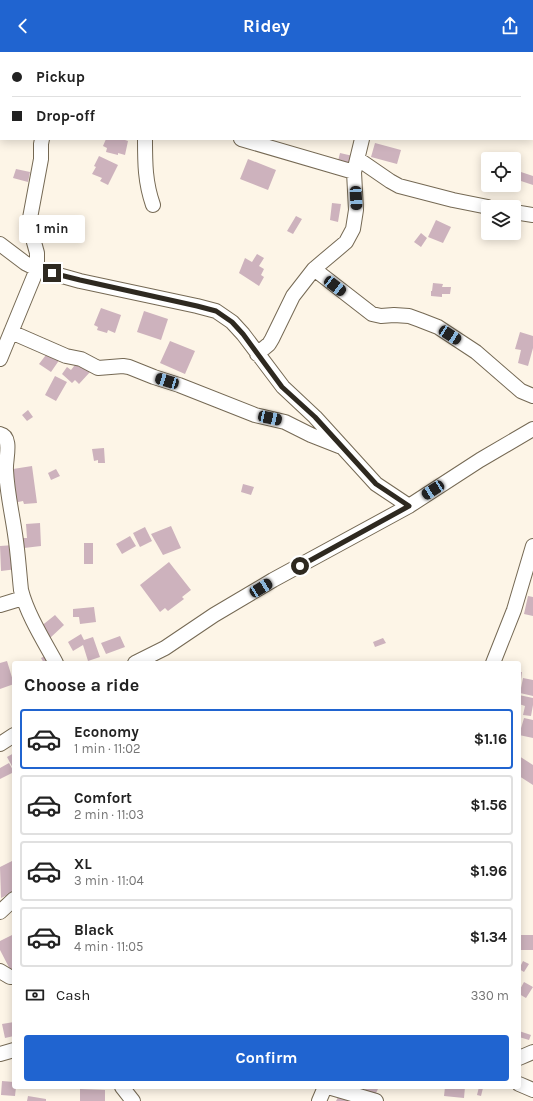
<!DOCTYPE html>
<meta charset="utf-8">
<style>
:root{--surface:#fff;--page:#f6f6f6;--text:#222;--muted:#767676;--line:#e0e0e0;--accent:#2064d0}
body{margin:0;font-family:Karla,sans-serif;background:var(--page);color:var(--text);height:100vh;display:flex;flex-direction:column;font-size:15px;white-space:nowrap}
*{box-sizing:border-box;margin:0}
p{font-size:13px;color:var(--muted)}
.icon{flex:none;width:22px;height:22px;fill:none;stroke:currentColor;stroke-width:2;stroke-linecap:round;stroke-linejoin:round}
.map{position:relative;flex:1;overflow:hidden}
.sheet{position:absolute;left:12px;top:609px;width:509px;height:428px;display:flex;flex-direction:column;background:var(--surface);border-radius:4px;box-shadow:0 2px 10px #0003}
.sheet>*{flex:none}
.top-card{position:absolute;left:0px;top:0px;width:533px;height:88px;box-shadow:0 2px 10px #0003;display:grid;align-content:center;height:88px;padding:0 12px;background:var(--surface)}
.fabs{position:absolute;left:481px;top:100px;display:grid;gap:8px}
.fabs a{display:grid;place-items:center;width:40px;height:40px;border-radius:4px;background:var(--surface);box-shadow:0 2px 10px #0003;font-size:20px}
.end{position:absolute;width:18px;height:18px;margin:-9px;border:5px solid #2e2920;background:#fff;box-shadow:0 0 0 2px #fff}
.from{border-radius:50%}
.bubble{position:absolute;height:28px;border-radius:4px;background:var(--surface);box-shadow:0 2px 10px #0003;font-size:13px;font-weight:700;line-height:28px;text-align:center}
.car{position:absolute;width:12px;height:24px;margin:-12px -6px;border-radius:5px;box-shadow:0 0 3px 1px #0007;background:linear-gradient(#222 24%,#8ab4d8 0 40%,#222 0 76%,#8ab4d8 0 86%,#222 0)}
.top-card b{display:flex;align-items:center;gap:14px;height:38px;font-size:15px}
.top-card b+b{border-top:1px solid var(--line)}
.top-card i{width:10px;height:10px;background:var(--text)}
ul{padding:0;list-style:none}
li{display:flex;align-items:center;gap:12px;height:60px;margin:0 8px 6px;padding:0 4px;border:2px solid var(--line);border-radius:4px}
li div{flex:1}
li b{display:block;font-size:15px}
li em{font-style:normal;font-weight:700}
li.selected{border-color:var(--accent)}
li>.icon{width:36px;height:36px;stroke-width:1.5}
h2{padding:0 12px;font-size:18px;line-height:48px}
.pay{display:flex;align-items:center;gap:10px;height:44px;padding:0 12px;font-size:15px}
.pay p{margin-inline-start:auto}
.primary-button{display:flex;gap:8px;margin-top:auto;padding:8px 12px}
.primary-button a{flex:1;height:46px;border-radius:4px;background:var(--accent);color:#fff;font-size:16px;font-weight:700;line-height:46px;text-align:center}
header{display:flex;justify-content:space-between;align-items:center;height:52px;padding:0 12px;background:var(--accent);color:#fff;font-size:18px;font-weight:700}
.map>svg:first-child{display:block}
.building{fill:#cdb2bd}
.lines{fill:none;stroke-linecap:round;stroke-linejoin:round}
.minor-casing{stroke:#756954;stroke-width:16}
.minor{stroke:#fff;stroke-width:14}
.route{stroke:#2e2920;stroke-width:5}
</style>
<header><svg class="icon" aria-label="back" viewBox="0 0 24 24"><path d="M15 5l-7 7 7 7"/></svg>Ridey<svg class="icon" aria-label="share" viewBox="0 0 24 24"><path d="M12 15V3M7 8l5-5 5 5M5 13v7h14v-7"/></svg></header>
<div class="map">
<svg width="533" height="1049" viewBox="0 0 533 1049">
<rect width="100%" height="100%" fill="#fdf5e7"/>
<path class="building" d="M 106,87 L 122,87 L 128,89 L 125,103 L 118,101 L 118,103 L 106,100 L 107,96 L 103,94 Z
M 375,91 L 401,98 L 397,112 L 371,105 Z
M 340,101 L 353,104 L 351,112 L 338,109 Z
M 99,104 L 118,113 L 108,133 L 100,129 L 102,126 L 92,122 L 96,115 L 94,114 Z
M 248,107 L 276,118 L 268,138 L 240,127 Z
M 16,117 L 30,120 L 28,130 L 13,126 Z
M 521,120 L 533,124 L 533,133 L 518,128 Z
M 332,151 L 341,152 L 338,170 L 330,168 Z
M 296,164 L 302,167 L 293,182 L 287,179 Z
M 436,168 L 451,175 L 443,191 L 428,185 Z
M 421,181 L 427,186 L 421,195 L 414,190 Z
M 257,202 L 264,206 L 259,214 L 264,217 L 261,223 L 264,225 L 259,234 L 239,221 L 245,206 L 252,210 Z
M 433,231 L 443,232 L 442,235 L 451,235 L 450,242 L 442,242 L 442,245 L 431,244 L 431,239 L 432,239 Z
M 101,256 L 121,263 L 115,281 L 108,278 L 107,281 L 97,278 L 98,275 L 94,273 Z
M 144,259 L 168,267 L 161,288 L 137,280 Z
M 520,280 L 533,284 L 533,296 L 528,314 L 518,311 L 521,298 L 515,297 Z
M 170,289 L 195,299 L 185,322 L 160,311 Z
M 49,299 L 60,307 L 51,320 L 39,312 Z
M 78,309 L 90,320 L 79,332 L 75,328 L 72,331 L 62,322 L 67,315 L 71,318 Z
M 55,324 L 67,330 L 56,349 L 45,343 Z
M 28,358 L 33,365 L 27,369 L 22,363 Z
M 104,396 L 105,411 L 98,411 L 98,408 L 94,409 L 92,397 Z
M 32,414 L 37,451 L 24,452 L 23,449 L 13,451 L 11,431 L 14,431 L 13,417 Z
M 56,417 L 60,424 L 51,428 L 48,421 Z
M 243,432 L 254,435 L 251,443 L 241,440 Z
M 40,471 L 41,494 L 24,496 L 23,486 L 27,486 L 26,472 Z
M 171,474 L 181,496 L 163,503 L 151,482 Z
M 145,475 L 152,489 L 140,495 L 133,481 Z
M 130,484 L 136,494 L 122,502 L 116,492 Z
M 84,491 L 93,491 L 93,512 L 84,512 Z
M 14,493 L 17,517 L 1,519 L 0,494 Z
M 169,510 L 191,538 L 182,545 L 184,547 L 168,559 L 165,556 L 160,560 L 140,533 Z
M 528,544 L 533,545 L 533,564 L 524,562 Z
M 94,555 L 96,570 L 80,572 L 79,565 L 73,565 L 73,557 Z
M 55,563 L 64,573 L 50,586 L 40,575 Z
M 81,582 L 84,588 L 93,585 L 100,605 L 88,609 L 83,593 L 73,599 L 68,590 Z
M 120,584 L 125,595 L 106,602 L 101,591 Z
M 383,586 L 386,591 L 375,595 L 373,590 Z
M 47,603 L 52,611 L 44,611 L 41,606 Z
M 7,609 L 14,632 L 0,637 L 0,611 Z
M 519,620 L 522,620 L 521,628 L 519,627 Z
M 523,626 L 533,628 L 533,644 L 520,641 Z
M 519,643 L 533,646 L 533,653 L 531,664 L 523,663 L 525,654 L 519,652 Z
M 524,666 L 533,668 L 533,686 L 519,683 Z
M 14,701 L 14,718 L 7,705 Z
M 519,704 L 533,713 L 533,733 L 519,724 Z
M 9,711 L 14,720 L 0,727 L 0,716 Z
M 12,809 L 14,813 L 14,840 L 1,846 L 0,815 Z
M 14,882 L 14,923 L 13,923 L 0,898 L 0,889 Z
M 520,883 L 533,883 L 533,898 L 520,898 Z
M 523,909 L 529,912 L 524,920 L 519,917 Z
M 524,930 L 533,935 L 526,946 L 519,942 L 519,939 Z
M 14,970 L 14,984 L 5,986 L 2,972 Z
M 519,979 L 531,983 L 529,988 L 519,985 Z
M 2,1029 L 14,1030 L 14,1035 L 16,1035 L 15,1044 L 1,1043 Z
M 366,1035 L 379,1035 L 375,1043 L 364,1037 Z
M 445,1035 L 465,1035 L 464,1046 L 444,1044 Z
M 479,1035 L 483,1036 L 481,1044 L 477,1043 Z
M 80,1037 L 105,1038 L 105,1049 L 80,1049 Z
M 339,1043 L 348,1047 L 347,1049 L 336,1049 Z
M 28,1044 L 46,1047 L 46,1049 L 27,1049 Z"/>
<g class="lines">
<defs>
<path id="minor" d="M 168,0 L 171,1
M 370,0 L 370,1
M 62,1 L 63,0
M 145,87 C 145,111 145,130 153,153
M 241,87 L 354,120
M 358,107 L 390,129 L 399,134 L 453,148 L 488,155
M 514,160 L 533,163
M 0,192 L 25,211 L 37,217 L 80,229 L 197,254 L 216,259 L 232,270 L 243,282 L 283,335 L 315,365 L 376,432 L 409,454
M 314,217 L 372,262 L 381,264 L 394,263 L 409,264 L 420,268 L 438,275 L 476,300 L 521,339 L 533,344
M 11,280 L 66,304 L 81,307 L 98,316 L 123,314 L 129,315 L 154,325 L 179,333 L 255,363 L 285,370 L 311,383 L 339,394
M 257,302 L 269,292 L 272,287 L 293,244 L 314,217 L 346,190 L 353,177 L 356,158 L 354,120 L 362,87
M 0,307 L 37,217 L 37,201 L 32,183 L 30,166 L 41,107 L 41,92 L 42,87
M 0,382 C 13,385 5,408 6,418 C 7,440 12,461 15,482 C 18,501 19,519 21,538 C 27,562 44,589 56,611
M 0,553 L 23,546
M 135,611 L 165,596 L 214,563 L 273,528 L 409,454 L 480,408 L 533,377
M 493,611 L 514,558 L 533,494
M 0,692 L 14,683
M 0,860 L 14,847
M 0,919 L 10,925 L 14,925
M 0,1002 L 14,998
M 519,1006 L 533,1000
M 519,1032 L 533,1038
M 122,1035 L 133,1049
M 328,1035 L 376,1049
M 319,1049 L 325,1035"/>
</defs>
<use href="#minor" class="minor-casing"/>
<use href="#minor" class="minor"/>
</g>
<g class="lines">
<path class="route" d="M 52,221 L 80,228 L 197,254 L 216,259 L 232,270 L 243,282 L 282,335 L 315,365 L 376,432 L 409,454 L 300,514"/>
</g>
</svg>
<div class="fabs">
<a><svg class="icon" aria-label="locate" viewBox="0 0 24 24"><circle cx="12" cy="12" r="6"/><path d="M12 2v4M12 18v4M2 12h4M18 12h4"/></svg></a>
<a><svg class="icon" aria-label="layers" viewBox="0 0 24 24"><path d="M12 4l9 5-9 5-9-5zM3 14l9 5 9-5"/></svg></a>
</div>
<i class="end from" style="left:300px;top:514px"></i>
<i class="end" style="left:52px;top:221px"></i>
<div class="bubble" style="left:19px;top:163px;width:66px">1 min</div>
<i class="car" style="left:356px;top:146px;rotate:177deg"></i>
<i class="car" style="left:335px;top:234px;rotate:128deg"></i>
<i class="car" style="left:450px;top:283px;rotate:123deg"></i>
<i class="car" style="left:167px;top:329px;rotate:287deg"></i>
<i class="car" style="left:270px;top:366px;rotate:102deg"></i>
<i class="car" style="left:433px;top:438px;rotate:237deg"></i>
<i class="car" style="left:261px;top:536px;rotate:59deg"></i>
<div class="top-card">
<b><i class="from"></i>Pickup</b>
<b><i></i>Drop-off</b>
</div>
<section class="sheet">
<h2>Choose a ride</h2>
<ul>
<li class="selected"><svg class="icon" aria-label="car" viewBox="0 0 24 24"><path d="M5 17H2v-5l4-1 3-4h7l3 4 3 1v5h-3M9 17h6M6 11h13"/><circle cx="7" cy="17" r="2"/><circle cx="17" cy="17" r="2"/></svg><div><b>Economy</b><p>1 min · 11:02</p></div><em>$1.16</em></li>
<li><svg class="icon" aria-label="car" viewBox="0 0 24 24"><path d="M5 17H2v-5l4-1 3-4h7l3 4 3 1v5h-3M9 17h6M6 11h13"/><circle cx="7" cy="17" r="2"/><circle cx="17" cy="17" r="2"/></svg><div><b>Comfort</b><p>2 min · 11:03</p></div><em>$1.56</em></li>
<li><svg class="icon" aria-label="car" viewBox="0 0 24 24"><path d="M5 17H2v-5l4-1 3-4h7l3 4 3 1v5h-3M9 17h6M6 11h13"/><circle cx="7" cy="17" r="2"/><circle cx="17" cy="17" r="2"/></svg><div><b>XL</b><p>3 min · 11:04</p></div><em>$1.96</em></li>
<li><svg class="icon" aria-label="car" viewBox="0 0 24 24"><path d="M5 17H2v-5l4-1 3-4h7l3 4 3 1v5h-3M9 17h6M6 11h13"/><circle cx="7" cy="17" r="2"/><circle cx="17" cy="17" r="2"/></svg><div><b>Black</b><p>4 min · 11:05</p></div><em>$1.34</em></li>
</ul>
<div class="pay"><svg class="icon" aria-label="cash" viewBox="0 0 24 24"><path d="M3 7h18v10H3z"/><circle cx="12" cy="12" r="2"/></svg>Cash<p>330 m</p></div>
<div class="primary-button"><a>Confirm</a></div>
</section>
</div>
